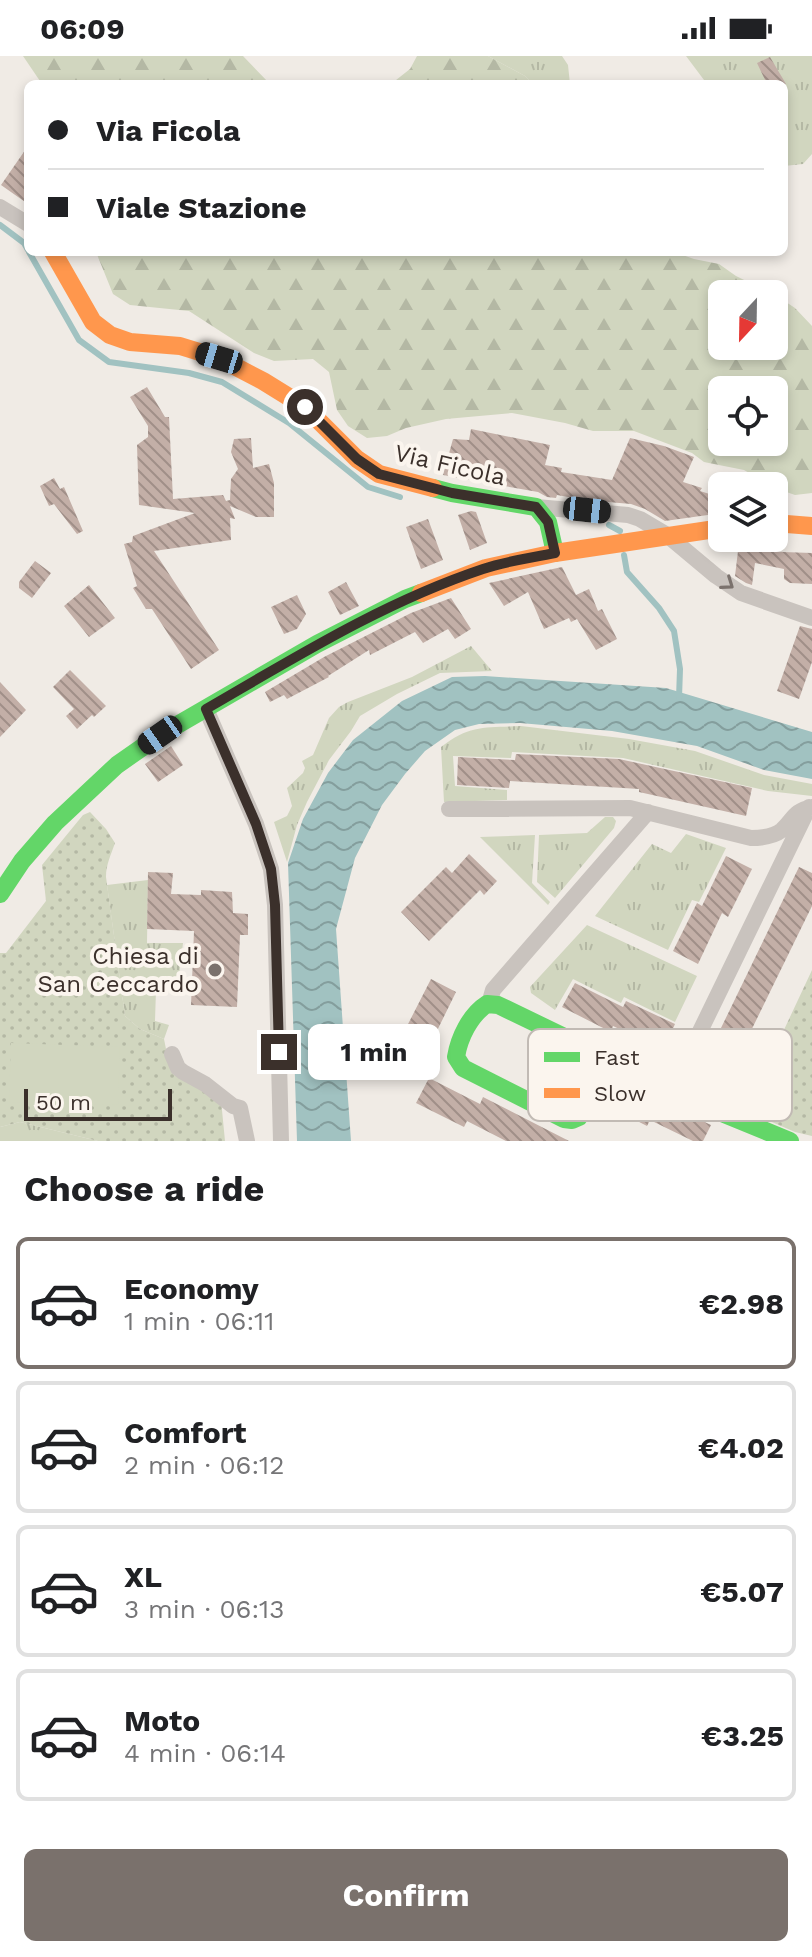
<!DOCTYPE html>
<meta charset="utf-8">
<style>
:root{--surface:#fff;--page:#f2f2f2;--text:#202124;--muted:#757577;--line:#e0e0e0;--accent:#7a716c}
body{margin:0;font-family:"Work Sans",sans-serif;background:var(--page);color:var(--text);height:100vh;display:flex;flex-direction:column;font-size:30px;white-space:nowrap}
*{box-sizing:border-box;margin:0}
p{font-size:26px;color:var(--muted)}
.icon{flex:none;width:44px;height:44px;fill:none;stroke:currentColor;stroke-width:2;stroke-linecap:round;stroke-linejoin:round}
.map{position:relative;height:1085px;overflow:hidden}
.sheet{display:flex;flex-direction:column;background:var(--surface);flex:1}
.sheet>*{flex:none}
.guide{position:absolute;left:24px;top:24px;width:764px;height:176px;border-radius:12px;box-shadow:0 4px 12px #0003;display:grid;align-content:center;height:176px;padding:0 24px;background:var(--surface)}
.needle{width:52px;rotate:202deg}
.tools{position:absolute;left:708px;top:224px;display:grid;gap:16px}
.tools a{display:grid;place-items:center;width:80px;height:80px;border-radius:12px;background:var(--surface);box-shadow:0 4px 12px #0003;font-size:40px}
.scale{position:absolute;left:24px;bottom:20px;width:148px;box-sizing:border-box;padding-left:8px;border:4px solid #3b302b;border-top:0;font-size:22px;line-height:28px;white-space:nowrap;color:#3b302b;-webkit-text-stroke:6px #fbf5ee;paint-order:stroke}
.end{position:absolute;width:36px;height:36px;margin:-18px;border:10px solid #3b302b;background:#fff;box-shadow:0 0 0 4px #fff}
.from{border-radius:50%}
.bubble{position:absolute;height:56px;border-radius:12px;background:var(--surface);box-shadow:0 4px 12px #0003;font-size:26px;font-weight:700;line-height:56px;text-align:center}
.car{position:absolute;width:24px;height:48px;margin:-24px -12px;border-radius:10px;box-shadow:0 0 6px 2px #0007;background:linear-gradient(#222 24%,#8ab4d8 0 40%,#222 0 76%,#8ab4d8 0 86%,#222 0)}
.guide b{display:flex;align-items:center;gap:28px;height:76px;font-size:30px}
.guide b+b{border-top:2px solid var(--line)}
.guide i{width:20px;height:20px;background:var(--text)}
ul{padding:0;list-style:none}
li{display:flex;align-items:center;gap:24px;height:132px;margin:0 16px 12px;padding:0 8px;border:4px solid var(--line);border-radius:12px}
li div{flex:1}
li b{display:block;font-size:30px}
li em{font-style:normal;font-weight:700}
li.active{border-color:var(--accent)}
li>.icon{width:72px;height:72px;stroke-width:1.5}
h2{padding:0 24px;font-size:36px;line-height:96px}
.button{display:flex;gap:16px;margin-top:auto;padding:16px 24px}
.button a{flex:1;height:92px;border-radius:12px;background:var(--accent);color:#fff;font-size:32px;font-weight:700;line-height:92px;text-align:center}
.status{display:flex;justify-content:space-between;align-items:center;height:56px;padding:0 40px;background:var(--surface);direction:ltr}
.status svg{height:22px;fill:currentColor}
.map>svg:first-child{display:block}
.grass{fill:url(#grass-tufts)}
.forest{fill:url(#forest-firs);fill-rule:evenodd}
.park{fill:url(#park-dots)}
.pitch{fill:#d1d6bf}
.water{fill:url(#water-waves)}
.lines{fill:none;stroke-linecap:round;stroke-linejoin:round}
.stream{stroke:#a1c2c1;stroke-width:6}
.building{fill:url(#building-back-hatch)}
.street{stroke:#c9c3be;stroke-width:16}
.fast{stroke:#63d668;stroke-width:18}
.slow{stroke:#ff974d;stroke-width:18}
.oneway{stroke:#7b726d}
.route{stroke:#3b302b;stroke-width:10}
.poi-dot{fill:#7a716c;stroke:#fbf5ee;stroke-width:3}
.labels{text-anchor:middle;stroke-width:8;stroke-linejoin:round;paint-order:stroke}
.street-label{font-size:24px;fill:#3b302b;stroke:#fbf5ee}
.poi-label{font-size:24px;fill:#3b302b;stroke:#fbf5ee;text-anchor:end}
.key{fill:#fbf5ee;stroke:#c1bab4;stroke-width:2}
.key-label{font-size:22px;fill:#3b302b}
</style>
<div class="status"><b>06:09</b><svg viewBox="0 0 49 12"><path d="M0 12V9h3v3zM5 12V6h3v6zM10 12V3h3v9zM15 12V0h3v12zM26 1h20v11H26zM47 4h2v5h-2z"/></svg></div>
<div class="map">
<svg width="812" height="1085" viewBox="0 0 812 1085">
<defs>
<pattern id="grass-tufts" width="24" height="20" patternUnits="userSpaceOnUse" patternTransform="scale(2)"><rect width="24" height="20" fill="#d1d6bf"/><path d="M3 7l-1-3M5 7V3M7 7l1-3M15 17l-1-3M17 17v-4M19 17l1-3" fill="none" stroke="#b4b8a4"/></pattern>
<pattern id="forest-firs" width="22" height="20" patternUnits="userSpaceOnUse" patternTransform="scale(2)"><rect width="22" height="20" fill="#d1d6bf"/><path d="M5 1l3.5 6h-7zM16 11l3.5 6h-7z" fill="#b4b8a4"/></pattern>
<pattern id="park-dots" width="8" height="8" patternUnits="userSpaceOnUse" patternTransform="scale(2)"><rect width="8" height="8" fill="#d1d6bf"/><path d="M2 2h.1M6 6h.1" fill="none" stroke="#b4b8a4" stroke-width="1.8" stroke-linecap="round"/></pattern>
<pattern id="water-waves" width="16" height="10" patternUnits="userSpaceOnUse" patternTransform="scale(2)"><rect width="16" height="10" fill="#a1c2c1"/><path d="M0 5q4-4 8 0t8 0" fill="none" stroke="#849e9d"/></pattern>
<pattern id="building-back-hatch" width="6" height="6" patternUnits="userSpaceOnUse" patternTransform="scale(2)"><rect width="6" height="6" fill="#c3afa7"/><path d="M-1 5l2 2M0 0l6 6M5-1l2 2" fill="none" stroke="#a08f88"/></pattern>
</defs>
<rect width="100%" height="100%" fill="#f0ebe5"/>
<path class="grass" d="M 488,0 L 562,0 L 568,9 L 570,28 L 533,28 L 525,20 Z
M 686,0 L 812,0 L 812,98 L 803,108 L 784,110 L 784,28 L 707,28 Z
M 471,590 L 492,615 L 440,617 L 397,638 L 360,660 L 351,675 L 329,704 L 307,746 L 297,769 L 287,806 L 274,766 L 287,760 L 292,750 L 287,732 L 303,717 L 305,712 L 302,705 L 313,699 L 329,662 L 339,651 L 348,646 L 412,621 Z
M 521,670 L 629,683 L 695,695 L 764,719 L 812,728 L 812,740 L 768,735 L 623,702 L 512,696 L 511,702 L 453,700 L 455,730 L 507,734 L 507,744 L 444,746 L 441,691 C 471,668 485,672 521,670 Z
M 605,761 L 613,761 L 616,765 L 614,772 L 555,842 L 537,826 L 539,779 L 587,777 Z
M 686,778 L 726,792 L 699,846 L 692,844 L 668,894 L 595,860 L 652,788 L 671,797 Z
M 535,779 L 532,827 L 550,846 L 548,849 L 480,781 Z
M 148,824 L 147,887 L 183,887 L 177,936 L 156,934 L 155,965 L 169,969 L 164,983 L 140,973 L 125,960 L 107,829 Z
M 587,869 L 697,920 L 675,966 L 624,941 L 621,947 L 573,923 L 555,954 L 531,937 L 530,931 Z
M 20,1066 L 98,1085 L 0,1085 L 0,1071 Z"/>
<path class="forest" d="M 23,0 L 243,0 L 270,28 L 42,28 Z
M 417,0 L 488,0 L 525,20 L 533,28 L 391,28 L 410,13 Z
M 96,196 L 674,196 L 694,203 L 719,208 L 736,220 L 777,240 L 795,252 L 812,270 L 812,437 L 795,439 L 778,433 L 744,414 L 704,406 L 692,397 L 634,375 L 593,375 L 565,367 L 512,357 L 446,363 L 406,372 L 387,380 L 367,382 L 348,370 L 337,354 L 329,316 L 313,303 L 274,305 L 254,297 L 189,255 L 130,249 L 113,238 ZM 774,238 L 774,290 L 722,290 L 722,238 ZM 722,334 L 774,334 L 774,386 L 722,386 Z"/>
<path class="park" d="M 90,756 L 106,773 L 115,787 C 111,799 106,808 106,821 L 125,960 L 140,973 L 164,983 L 168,1003 L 221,1044 L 225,1085 L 98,1085 L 20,1066 L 0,1071 L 0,897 L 6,897 L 46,845 L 42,809 L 83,759 Z
M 812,914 L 812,1080 L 795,1076 L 746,1055 Z"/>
<path class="pitch" d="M 11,987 L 120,991 L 118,1049 L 9,1046 Z"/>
<path class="water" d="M 485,620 L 666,632 L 812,676 L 812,723 L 764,714 L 697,690 L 612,675 L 520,667 L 479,668 L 455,674 L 425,695 L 405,718 L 382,749 L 355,802 L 336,873 L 351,1085 L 297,1085 L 288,807 L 303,763 L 328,717 L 353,684 L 402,645 L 452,621 Z"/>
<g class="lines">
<path class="stream" d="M 0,169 L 24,187 L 28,194
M 29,196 L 79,284 L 109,306 L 189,317 L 222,326 L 289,367 L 368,431 L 400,441
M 609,469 L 620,475
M 624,499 L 627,516 L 659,552 L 674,575 L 680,613 L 679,642"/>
</g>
<path class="building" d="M 770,1 L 786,28 L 767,28 L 757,7 Z
M 28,90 L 28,148 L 1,129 Z
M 147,331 L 165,361 L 169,361 L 173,443 L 223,439 L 226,445 L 230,444 L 231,423 L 238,413 L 231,396 L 234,383 L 251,382 L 253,412 L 269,408 L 274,427 L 274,461 L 256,461 L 230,450 L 235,463 L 230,462 L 231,484 L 154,495 L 219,594 L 191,613 L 152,553 L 146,553 L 133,532 L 137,530 L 124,488 L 132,486 L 133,480 L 195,457 L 139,449 L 137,389 L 148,381 L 148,370 L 130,341 Z
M 471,373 L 550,389 L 545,409 L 562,412 L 561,416 L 612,424 L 630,382 L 664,390 L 694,401 L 683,426 L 702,432 L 700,435 L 722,442 L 722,457 L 665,465 L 645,453 L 631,448 L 585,444 L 557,439 L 556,442 L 547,441 L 538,436 L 443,419 L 453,383 L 469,384 Z
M 54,422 L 60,433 L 64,431 L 83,475 L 77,478 L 54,448 L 49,450 L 40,430 Z
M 471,455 L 476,456 L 487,487 L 470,494 L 458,459 Z
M 428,463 L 443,504 L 421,513 L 406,471 Z
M 742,482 L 760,482 L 758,495 L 812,497 L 812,528 L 790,527 L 784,523 L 784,513 L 755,507 L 752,529 L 746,527 L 735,520 L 738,495 L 740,495 Z
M 35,505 L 51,517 L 32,542 L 19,532 L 19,526 Z
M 562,511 L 576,539 L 589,533 L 598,555 L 602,553 L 617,583 L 596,594 L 577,563 L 571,566 L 569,562 L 544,573 L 528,536 L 504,550 L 489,527 Z
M 346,526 L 359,550 L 340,559 L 328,536 Z
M 89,529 L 115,562 L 89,581 L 64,550 Z
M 297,539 L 306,558 L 297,573 L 284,578 L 271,551 Z
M 451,542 L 471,573 L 455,583 L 448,573 L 423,587 L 415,576 L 370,599 L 369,594 L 328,620 L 329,621 L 287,643 L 284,639 L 270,646 L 265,636 L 324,601 L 411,557 Z
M 800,570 L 812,573 L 812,606 L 799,643 L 777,635 Z
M 70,614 L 106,650 L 94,661 L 92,659 L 77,673 L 66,660 L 74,653 L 53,631 Z
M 0,626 L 26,654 L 0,681 Z
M 171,690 L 183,709 L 158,726 L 145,708 Z
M 516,698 L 619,703 L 752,732 L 746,760 L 639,736 L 639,733 L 510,725 L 509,732 L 457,729 L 458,701 L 515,704 Z
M 469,798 L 497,825 L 484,839 L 480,834 L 429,885 L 401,856 L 446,811 L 452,817 Z
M 726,800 L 752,813 L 728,861 L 722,857 L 698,908 L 673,895 L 697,847 L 702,850 Z
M 799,811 L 812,817 L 812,850 L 746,985 L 750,987 L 726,1036 L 702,1024 L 726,974 L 721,972 Z
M 148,816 L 173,817 L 171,838 L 201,839 L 201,834 L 232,836 L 233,857 L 248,858 L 248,879 L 240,879 L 237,951 L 191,949 L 194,875 L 147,873 Z
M 431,923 L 456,936 L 432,985 L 406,972 Z
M 575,927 L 623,951 L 626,945 L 675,968 L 663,994 L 613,970 L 611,976 L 562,951 Z
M 429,1022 L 480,1048 L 483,1041 L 569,1085 L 506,1085 L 467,1065 L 464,1071 L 416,1047 Z
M 614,1023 L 711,1069 L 703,1085 L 693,1085 L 650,1064 L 647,1070 L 602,1047 Z"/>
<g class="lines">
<path class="street" d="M 0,151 L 28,168
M 536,451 L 628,459 L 640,463 L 667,479 L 716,520 L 741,537 L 812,562
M 206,653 L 256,768 L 271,813 L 275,849 L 281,1085
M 449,753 L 630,752 L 751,782 C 762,782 773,781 782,774 C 794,763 793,755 812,751
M 489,948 L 493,934 L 648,756
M 172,998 L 178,1012 L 183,1016 L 205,1028 L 233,1050 L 240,1052 L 247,1085
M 672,1033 L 809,751"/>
<path class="fast" d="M 433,432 L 452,437 L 536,451 L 548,466 L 555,497
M 0,838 L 22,805 L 55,767 L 117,709 L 160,679 L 317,588 L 405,543 L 421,537
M 608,1002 L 579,1061 L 572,1064 L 564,1063 L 463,1012 L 456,1001 C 459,982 470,959 487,948 L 498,949 L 724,1058 L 790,1085"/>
<path class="slow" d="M 53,196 L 93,266 L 110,279 L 130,286 L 180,290 L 219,302 L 263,325 L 305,351 L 357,403 L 379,418 L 433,432
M 774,467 L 812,470
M 421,537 L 486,512 L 555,497 L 722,472"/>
</g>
<defs><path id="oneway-chevron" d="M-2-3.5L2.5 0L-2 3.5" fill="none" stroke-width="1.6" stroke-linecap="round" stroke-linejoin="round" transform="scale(2)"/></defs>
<use class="oneway" href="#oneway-chevron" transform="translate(728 528) rotate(35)"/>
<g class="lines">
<path class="route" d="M 279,996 L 275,849 L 271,813 L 256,768 L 206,653 C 296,601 384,546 483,513 C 506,505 531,502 555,497 L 548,466 L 536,451 L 452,437 L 379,418 L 357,403 L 305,351"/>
</g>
<circle class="poi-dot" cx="215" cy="914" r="8"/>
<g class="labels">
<g class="street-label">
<text transform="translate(450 409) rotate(13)" y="8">Via Ficola</text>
</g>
<g class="poi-label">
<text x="199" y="908">Chiesa di<tspan x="199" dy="28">San Ceccardo</tspan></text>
</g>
</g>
<rect x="528" y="973" width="264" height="92" rx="12" class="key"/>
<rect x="544" y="996" width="36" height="10" fill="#63d668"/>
<rect x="544" y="1032" width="36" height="10" fill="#ff974d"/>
<g class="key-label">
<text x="594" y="1009">Fast</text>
<text x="594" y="1045">Slow</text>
</g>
</svg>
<div class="tools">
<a><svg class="needle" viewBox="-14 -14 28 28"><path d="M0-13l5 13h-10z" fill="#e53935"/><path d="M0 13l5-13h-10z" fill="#757577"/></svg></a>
<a><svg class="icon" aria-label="locate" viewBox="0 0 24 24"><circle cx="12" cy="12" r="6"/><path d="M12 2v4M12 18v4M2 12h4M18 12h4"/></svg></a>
<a><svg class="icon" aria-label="layers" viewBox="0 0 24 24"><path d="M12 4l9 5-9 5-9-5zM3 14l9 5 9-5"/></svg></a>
</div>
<div class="scale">50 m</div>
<i class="end from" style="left:305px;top:351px"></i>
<i class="end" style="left:279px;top:996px"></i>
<div class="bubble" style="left:308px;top:968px;width:132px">1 min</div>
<i class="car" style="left:219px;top:302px;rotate:287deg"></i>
<i class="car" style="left:587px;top:454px;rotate:96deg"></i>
<i class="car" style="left:160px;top:679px;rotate:235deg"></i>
<div class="guide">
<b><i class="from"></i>Via Ficola</b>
<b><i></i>Viale Stazione</b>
</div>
</div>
<section class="sheet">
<h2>Choose a ride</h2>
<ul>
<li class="active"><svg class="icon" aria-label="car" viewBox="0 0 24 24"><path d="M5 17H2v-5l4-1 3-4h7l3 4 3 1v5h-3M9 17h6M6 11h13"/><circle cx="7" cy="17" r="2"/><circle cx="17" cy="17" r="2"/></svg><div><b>Economy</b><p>1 min · 06:11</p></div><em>€2.98</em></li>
<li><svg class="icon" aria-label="car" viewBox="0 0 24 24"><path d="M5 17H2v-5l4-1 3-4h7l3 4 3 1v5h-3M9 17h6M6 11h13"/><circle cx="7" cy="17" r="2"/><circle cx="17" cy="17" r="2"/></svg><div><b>Comfort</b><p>2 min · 06:12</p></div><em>€4.02</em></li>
<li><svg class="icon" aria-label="car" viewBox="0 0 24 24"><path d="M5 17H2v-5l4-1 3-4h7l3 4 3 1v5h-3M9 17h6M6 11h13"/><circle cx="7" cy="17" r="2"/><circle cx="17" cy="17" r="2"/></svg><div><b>XL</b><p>3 min · 06:13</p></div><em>€5.07</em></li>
<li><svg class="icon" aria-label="car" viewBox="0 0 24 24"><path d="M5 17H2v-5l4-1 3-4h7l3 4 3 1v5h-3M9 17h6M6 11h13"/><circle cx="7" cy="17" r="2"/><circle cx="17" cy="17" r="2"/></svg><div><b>Moto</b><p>4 min · 06:14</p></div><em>€3.25</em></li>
</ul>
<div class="button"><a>Confirm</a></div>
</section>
